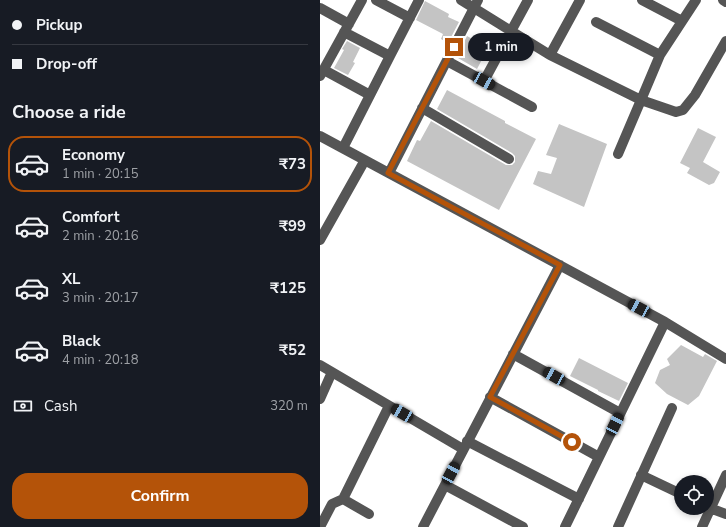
<!DOCTYPE html>
<meta charset="utf-8">
<style>
:root{--surface:#171b24;--page:#242831;--text:#f1f3f6;--muted:#9ea1a6;--line:#363941;--accent:#b45309}
body{margin:0;font-family:"Nunito Sans",sans-serif;background:var(--page);color:var(--text);height:100vh;display:flex;flex-direction:column;font-size:15px;white-space:nowrap}
*{box-sizing:border-box;margin:0}
p{font-size:13px;color:var(--muted)}
.icon{flex:none;width:22px;height:22px;fill:none;stroke:currentColor;stroke-width:2;stroke-linecap:round;stroke-linejoin:round}
.map{position:relative;flex:1;overflow:hidden}
.details{display:flex;flex-direction:column;background:var(--surface);width:320px}
.details>*{flex:none}
.banner{display:grid;align-content:center;height:88px;padding:0 12px;background:var(--surface)}
.fabs{position:absolute;left:354px;top:475px;display:grid;gap:8px}
.fabs a{display:grid;place-items:center;width:40px;height:40px;border-radius:50%;background:var(--surface);box-shadow:0 2px 6px #0003;font-size:20px}
.end{position:absolute;width:18px;height:18px;margin:-9px;border:5px solid #b45309;background:#fff;box-shadow:0 0 0 2px #fff}
.from{border-radius:50%}
.bubble{position:absolute;height:28px;border-radius:14px;background:var(--surface);box-shadow:0 2px 6px #0003;font-size:13px;font-weight:700;line-height:28px;text-align:center}
.car{position:absolute;width:12px;height:24px;margin:-12px -6px;border-radius:5px;box-shadow:0 0 3px 1px #0007;background:linear-gradient(#222 24%,#8ab4d8 0 40%,#222 0 76%,#8ab4d8 0 86%,#222 0)}
.banner b{display:flex;align-items:center;gap:14px;height:38px;font-size:15px}
.banner b+b{border-top:1px solid var(--line)}
.banner i{width:10px;height:10px;background:var(--text)}
ul{padding:0;list-style:none}
li{display:flex;align-items:center;gap:12px;height:56px;margin:0 8px 6px;padding:0 4px;border:2px solid transparent;border-radius:16px}
li div{flex:1}
li b{display:block;font-size:15px}
li em{font-style:normal;font-weight:700}
li.on{border-color:var(--accent)}
li>.icon{width:36px;height:36px;stroke-width:1.5}
h2{padding:0 12px;font-size:18px;line-height:48px}
.pay{display:flex;align-items:center;gap:10px;height:44px;padding:0 12px;font-size:15px}
.pay p{margin-inline-start:auto}
.primary-button{display:flex;gap:8px;margin-top:auto;padding:8px 12px}
.primary-button a{flex:1;height:46px;border-radius:16px;background:var(--accent);color:#fff;font-size:16px;font-weight:700;line-height:46px;text-align:center}
main{display:flex;flex:1;min-height:0}
.map>svg:first-child{display:block}
.building{fill:#c4c4c4}
.lines{fill:none;stroke-linecap:round;stroke-linejoin:round}
.minor{stroke:#555;stroke-width:10}
.route{stroke:#b45309;stroke-width:5}
</style>
<main>
<section class="details">
<div class="banner">
<b><i class="from"></i>Pickup</b>
<b><i></i>Drop-off</b>
</div>
<h2>Choose a ride</h2>
<ul>
<li class="on"><svg class="icon" aria-label="car" viewBox="0 0 24 24"><path d="M5 17H2v-5l4-1 3-4h7l3 4 3 1v5h-3M9 17h6M6 11h13"/><circle cx="7" cy="17" r="2"/><circle cx="17" cy="17" r="2"/></svg><div><b>Economy</b><p>1 min · 20:15</p></div><em>₹73</em></li>
<li><svg class="icon" aria-label="car" viewBox="0 0 24 24"><path d="M5 17H2v-5l4-1 3-4h7l3 4 3 1v5h-3M9 17h6M6 11h13"/><circle cx="7" cy="17" r="2"/><circle cx="17" cy="17" r="2"/></svg><div><b>Comfort</b><p>2 min · 20:16</p></div><em>₹99</em></li>
<li><svg class="icon" aria-label="car" viewBox="0 0 24 24"><path d="M5 17H2v-5l4-1 3-4h7l3 4 3 1v5h-3M9 17h6M6 11h13"/><circle cx="7" cy="17" r="2"/><circle cx="17" cy="17" r="2"/></svg><div><b>XL</b><p>3 min · 20:17</p></div><em>₹125</em></li>
<li><svg class="icon" aria-label="car" viewBox="0 0 24 24"><path d="M5 17H2v-5l4-1 3-4h7l3 4 3 1v5h-3M9 17h6M6 11h13"/><circle cx="7" cy="17" r="2"/><circle cx="17" cy="17" r="2"/></svg><div><b>Black</b><p>4 min · 20:18</p></div><em>₹52</em></li>
</ul>
<div class="pay"><svg class="icon" aria-label="cash" viewBox="0 0 24 24"><path d="M3 7h18v10H3z"/><circle cx="12" cy="12" r="2"/></svg>Cash<p>320 m</p></div>
<div class="primary-button"><a>Confirm</a></div>
</section>
<div class="map">
<svg width="406" height="527" viewBox="0 0 406 527">
<rect width="100%" height="100%" fill="#fff"/>
<path class="building" d="M 105,1 L 129,14 L 128,17 L 139,22 L 128,43 L 121,39 L 123,34 L 96,20 Z
M 147,36 L 168,48 L 157,69 L 138,58 L 142,51 L 140,50 Z
M 27,41 L 40,48 L 33,62 L 35,63 L 28,75 L 14,68 L 24,50 L 22,49 Z
M 127,90 L 185,121 L 185,123 L 216,139 L 179,210 L 87,161 L 97,140 L 100,141 L 111,121 L 186,165 L 192,165 L 195,162 L 195,156 L 192,153 L 117,109 Z
M 239,124 L 287,144 L 264,207 L 213,184 L 218,171 L 231,174 L 237,158 L 226,155 Z
M 378,128 L 396,137 L 383,162 L 400,172 L 394,183 L 389,185 L 367,173 L 370,168 L 360,163 Z
M 361,345 L 383,357 L 385,354 L 397,361 L 379,396 L 368,405 L 347,394 L 335,383 L 340,370 L 350,365 L 347,359 Z
M 259,358 L 308,383 L 299,401 L 278,391 L 278,390 L 250,376 Z"/>
<g class="lines">
<path class="minor" d="M 56,0 L 90,18
M 141,0 L 230,55 L 260,0
M 322,0 L 362,21
M 376,0 L 340,55 L 321,100 L 356,112 L 363,110 L 375,95 L 406,41
M 403,0 L 406,2
M 0,8 L 29,24
M 276,22 L 340,55
M 230,55 L 321,100 L 298,154
M 70,56 L 99,0
M 127,61 L 212,107
M 4,70 L 50,95
M 0,76 L 42,0
M 164,81 L 208,0
M 102,108 L 189,159
M 0,136 L 345,322 L 406,359
M 23,148 L 70,56 L 24,32
M 69,173 L 158,0
M 0,240 L 45,160
M 193,354 L 300,413
M 0,365 L 143,449
M 170,397 L 279,457
M 0,399 L 12,372
M 147,441 L 259,499
M 321,475 L 361,494
M 125,485 L 203,527
M 23,499 L 49,514
M 387,507 L 406,514
M 0,527 L 12,504 L 23,499 L 69,406
M 103,527 L 240,265
M 245,527 L 345,322
M 298,527 L 352,408
M 382,527 L 406,475"/>
</g>
<g class="lines">
<path class="route" d="M 134,47 L 68,173 L 240,265 L 170,397 L 252,442"/>
</g>
</svg>
<div class="fabs">
<a><svg class="icon" aria-label="locate" viewBox="0 0 24 24"><circle cx="12" cy="12" r="6"/><path d="M12 2v4M12 18v4M2 12h4M18 12h4"/></svg></a>
</div>
<i class="end from" style="left:252px;top:442px"></i>
<i class="end" style="left:134px;top:47px"></i>
<div class="bubble" style="left:148px;top:33px;width:66px">1 min</div>
<i class="car" style="left:164px;top:81px;rotate:119deg"></i>
<i class="car" style="left:319px;top:308px;rotate:298deg"></i>
<i class="car" style="left:234px;top:376px;rotate:299deg"></i>
<i class="car" style="left:82px;top:413px;rotate:300deg"></i>
<i class="car" style="left:295px;top:424px;rotate:26deg"></i>
<i class="car" style="left:131px;top:473px;rotate:28deg"></i>
</div>
</main>
